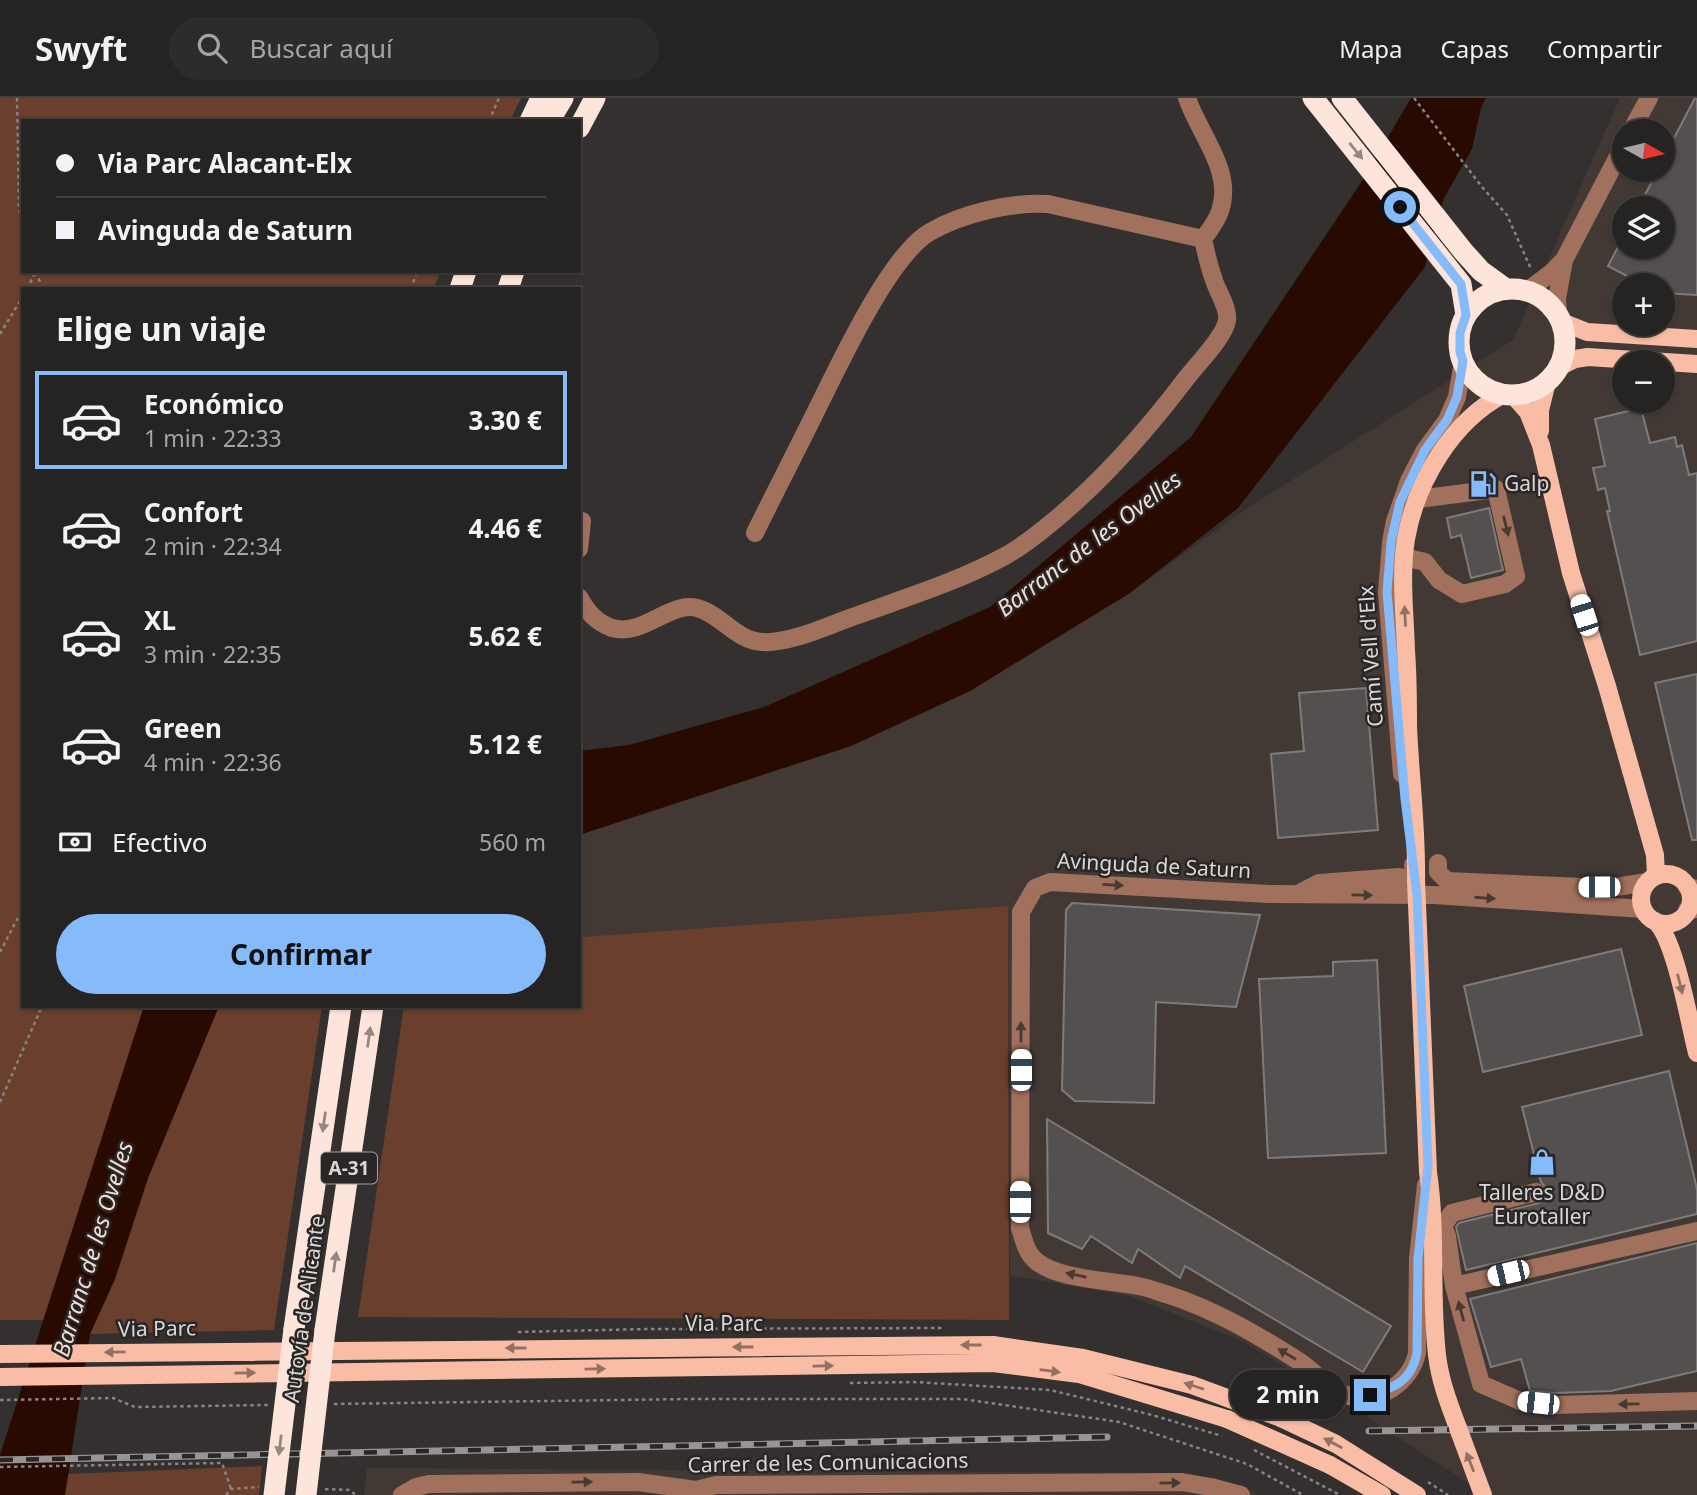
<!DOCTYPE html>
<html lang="es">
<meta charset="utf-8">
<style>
:root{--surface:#262423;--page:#2e2c2b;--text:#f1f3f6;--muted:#a4a4a6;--line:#424141;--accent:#85bbfb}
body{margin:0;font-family:"Noto Sans",sans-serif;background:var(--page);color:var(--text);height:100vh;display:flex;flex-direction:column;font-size:26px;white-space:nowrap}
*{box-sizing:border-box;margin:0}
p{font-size:23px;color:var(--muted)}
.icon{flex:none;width:38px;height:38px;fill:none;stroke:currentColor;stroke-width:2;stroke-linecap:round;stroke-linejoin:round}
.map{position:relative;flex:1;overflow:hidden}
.drawer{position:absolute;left:21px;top:189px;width:560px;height:721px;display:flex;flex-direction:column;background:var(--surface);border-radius:0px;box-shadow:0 2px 5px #0004,0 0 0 2px var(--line)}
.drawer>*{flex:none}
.hud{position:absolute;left:21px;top:21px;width:560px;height:154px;border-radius:0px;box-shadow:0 2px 5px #0004,0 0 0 2px var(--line);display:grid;align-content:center;height:154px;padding:0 35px;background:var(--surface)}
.needle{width:46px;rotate:98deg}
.tools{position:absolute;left:1612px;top:21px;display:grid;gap:14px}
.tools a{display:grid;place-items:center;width:63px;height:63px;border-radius:50%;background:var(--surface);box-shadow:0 2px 5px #0004,0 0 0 2px var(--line);font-size:35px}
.end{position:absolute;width:32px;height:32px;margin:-16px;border:9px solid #85bbfb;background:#111;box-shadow:0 0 0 4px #111}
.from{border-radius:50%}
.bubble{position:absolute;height:49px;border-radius:24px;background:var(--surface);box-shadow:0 2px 5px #0004,0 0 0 2px var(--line);font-size:23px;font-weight:700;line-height:49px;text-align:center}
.car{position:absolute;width:21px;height:42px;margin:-21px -10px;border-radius:9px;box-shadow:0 0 5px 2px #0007;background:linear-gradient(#fff 24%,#345 0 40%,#fff 0 76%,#345 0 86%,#fff 0)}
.hud b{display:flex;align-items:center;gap:24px;height:66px;font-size:26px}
.hud b+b{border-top:2px solid var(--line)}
.hud i{width:18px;height:18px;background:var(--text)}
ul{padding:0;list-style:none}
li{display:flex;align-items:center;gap:21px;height:98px;margin:0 14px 10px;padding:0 21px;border:4px solid transparent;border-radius:0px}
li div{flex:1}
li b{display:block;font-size:26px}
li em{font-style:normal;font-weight:700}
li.selected{border-color:var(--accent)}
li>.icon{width:63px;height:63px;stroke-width:1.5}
h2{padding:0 35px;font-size:32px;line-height:84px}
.pay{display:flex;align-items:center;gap:18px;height:77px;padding:0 35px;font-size:26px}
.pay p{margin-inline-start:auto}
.button{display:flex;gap:14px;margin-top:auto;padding:14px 35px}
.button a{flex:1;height:80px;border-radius:42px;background:var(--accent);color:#111;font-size:28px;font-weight:700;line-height:80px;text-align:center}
header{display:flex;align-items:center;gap:42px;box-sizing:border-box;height:98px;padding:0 35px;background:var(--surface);border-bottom:2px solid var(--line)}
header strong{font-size:33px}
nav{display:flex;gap:38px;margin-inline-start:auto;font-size:24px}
.search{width:490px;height:63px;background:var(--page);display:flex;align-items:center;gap:18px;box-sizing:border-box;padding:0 24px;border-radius:38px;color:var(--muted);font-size:26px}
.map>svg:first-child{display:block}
.built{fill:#423935;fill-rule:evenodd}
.green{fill:#6a3f2d}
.water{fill:#290a01}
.building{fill:#53504f;stroke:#7e7b7a;stroke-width:2}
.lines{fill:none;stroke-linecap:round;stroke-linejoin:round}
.path{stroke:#878483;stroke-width:2.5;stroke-dasharray:3.5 3.5;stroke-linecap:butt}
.minor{stroke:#a2715d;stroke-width:18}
.major{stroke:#f9bca4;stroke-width:18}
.highway{stroke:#fee5db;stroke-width:21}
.rail-casing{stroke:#979594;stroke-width:7}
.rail{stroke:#292625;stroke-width:4.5;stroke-dasharray:13;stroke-linecap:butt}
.major-bridge{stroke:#f9bca4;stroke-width:18}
.highway-bridge{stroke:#fee5db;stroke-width:21}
.oneway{fill:#948680}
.oneway2{fill:#473933}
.oneway3{fill:#917164}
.route{stroke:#85bbfb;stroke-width:9}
.labels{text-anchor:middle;stroke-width:5;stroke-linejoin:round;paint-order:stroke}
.shield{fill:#292625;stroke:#a4a2a1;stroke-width:2}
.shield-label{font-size:19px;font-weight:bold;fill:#d9d7d6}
.poi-label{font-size:21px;fill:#d9d7d6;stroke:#292625;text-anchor:start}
.street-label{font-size:21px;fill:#d9d7d6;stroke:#292625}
.water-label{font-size:23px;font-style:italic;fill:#f1ddd5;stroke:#292625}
</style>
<header>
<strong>Swyft</strong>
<div class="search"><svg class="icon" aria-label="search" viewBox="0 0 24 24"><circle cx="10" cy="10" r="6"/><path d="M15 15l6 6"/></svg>Buscar aquí</div>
<nav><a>Mapa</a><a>Capas</a><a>Compartir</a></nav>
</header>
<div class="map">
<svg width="1697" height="1397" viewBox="0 0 1697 1397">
<rect width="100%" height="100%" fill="#33302f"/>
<path class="built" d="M 1620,0 L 1697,0 L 1697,1397 L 1487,1397 L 1362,1316 L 1244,1244 L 1130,1198 L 1010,1177 L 1008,808 L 583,840 L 579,812 L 579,737 L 851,648 L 970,593 L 1130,495 L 1237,417 L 1513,242 ZM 1624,33 L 1662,33 L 1662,72 L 1624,72 ZM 1624,110 L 1662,110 L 1662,149 L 1624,149 ZM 1624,187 L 1662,187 L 1662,226 L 1624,226 ZM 1624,264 L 1662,264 L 1662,303 L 1624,303 Z
M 367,1370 L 1173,1375 L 1244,1390 L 1258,1397 L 364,1397 Z"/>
<path class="green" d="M 0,0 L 521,0 L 510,23 L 23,23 L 23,173 L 441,173 L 433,191 L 23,191 L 23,908 L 144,908 L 44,1222 L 0,1222 Z
M 1008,808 L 1009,1222 L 358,1219 L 404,908 L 579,908 L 579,812 L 584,839 Z
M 219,908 L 322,908 L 274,1232 L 90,1236 L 115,1181 L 148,1080 Z
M 262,1368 L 259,1397 L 65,1397 L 67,1376 Z"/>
<path class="water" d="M 1411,0 L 1486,0 L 1481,10 L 1472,51 L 1444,100 L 1425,169 L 1238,410 L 1130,495 L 970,593 L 851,648 L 579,737 L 579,653 L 629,647 L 764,609 L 990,509 L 1191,339 L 1362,83 Z
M 144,908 L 219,908 L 148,1080 L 115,1181 L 90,1236 L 65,1397 L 0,1397 L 0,1357 Z"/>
<path class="building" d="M 1695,0 L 1697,0 L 1697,197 L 1662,195 L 1662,187 L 1644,187 L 1608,168 L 1618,149 L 1662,149 L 1662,110 L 1638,110 L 1658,72 L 1662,72 L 1662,63 Z
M 1641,310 L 1650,345 L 1675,339 L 1677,349 L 1682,347 L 1689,377 L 1697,375 L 1697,543 L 1640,557 L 1607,413 L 1610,413 L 1605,390 L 1598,392 L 1593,370 L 1605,368 L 1595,321 Z
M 1489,410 L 1503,472 L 1471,480 L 1461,437 L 1451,440 L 1447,420 Z
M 1697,576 L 1697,742 L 1692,742 L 1655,585 Z
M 1366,590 L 1378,732 L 1278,740 L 1271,656 L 1304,653 L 1299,595 Z
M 1072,805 L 1260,817 L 1236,909 L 1156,904 L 1154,1005 L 1075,1003 L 1062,992 L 1066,812 Z
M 1621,851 L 1642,937 L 1483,974 L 1464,888 Z
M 1377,862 L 1386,1055 L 1268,1060 L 1259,881 L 1333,878 L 1333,864 Z
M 1669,973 L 1697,1091 L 1697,1116 L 1466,1172 L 1456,1129 L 1459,1125 L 1539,1105 L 1547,1098 L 1547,1091 L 1541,1084 L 1522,1009 Z
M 1047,1021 L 1391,1228 L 1363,1274 L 1185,1168 L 1180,1180 L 1138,1151 L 1132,1165 L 1091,1138 L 1082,1151 L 1048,1135 Z
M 1697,1145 L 1697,1273 L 1611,1293 L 1555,1295 L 1530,1293 L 1521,1261 L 1491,1269 L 1470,1201 Z"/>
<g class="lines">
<path class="path" d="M 17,0 L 19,112 L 23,125
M 1414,0 L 1482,89 L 1507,117 L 1531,171
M 489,23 L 499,0
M 36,174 L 43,191
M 27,191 L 36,173
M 411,191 L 417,173
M 0,236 L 23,198
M 0,854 L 23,810
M 0,1004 L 42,908
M 518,1234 L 647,1231 L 942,1230
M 850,1285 L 914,1284 L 1050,1292 L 1152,1317 L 1222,1338
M 0,1302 L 113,1300 L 135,1309 L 268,1307
M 334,1306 L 687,1301 L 963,1301 L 1119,1324 L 1247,1366 L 1303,1397
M 1254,1352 L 1340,1397
M 0,1369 L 222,1365 L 231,1391
M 1428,1384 L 1448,1397
M 325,1391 L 349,1392 L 356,1397
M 226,1397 L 231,1391 L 259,1389"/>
<path class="minor" d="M 1187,0 C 1199,36 1234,73 1220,113 C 1217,123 1209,133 1203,141
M 1631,33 L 1649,0
M 1527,193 L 1551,175 L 1564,162 L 1624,47
M 1558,216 L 1557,200 L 1564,162
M 755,435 C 776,392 798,350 819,307 C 841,263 890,157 930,134 C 963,115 1011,104 1048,106 L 1203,141
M 579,451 L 582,423
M 1404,459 L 1425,464 L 1439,482 L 1462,496 L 1505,486 L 1516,478 L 1496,391 L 1418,401
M 579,499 C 587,514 596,524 612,530 C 643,539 670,503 697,510 C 721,516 736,543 762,544 C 791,546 831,526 858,517 C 908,499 959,483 1005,458 C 1024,448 1040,434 1056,421 C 1105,380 1147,332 1185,282 C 1196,267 1225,239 1227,222 C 1229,210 1217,193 1214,182 C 1209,169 1206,155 1203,141
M 1402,676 L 1387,494 L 1391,444 L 1395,423 L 1409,383 L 1425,352 L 1447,322 L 1457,299 L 1463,263
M 1438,765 L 1438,774 L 1447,783 L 1583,789 L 1616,789 L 1647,784
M 1687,789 L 1697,791
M 1298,796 L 1319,785 L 1399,779 L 1416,782 L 1413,767
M 1687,812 L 1697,811
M 1426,1087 L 1418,1160 L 1417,1255 C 1411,1284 1379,1306 1349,1298 C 1328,1292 1315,1273 1297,1262 C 1256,1236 1215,1212 1169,1197 C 1159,1194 1149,1190 1138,1188 C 1109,1182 1059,1182 1036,1163 C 1026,1155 1024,1142 1020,1130 L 1021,814 L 1035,790 L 1050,784 L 1269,796 L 1434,797 L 1643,811
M 1433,1128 L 1443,1128 L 1447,1138 L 1454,1188 L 1481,1286 L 1520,1303 L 1556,1307 L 1697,1303
M 1443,1128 L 1452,1115 L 1536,1094
M 1454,1188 L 1697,1133
M 402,1397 L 416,1389 L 429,1386 L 638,1384 L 696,1392 L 716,1387 L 1182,1384 L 1211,1389 L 1241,1397"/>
<path class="major" d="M 1562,224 L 1587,234 L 1697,241
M 1559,269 L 1575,261 L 1588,259 L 1697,266
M 1513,297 L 1528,314 L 1541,347 L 1571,475 L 1607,588 L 1655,757 L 1656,778
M 1540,333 L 1540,312 L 1547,284
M1641 801a25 25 0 1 1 50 0a25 25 0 1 1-50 0Z
M 1655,823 C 1675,839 1690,928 1697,955
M 0,1256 L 993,1247 L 1083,1260 L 1192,1287 L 1281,1320
M 0,1279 L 993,1265 L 1079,1276 L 1227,1321
M 1458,1330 C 1449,1306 1440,1283 1437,1257 C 1430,1196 1437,1135 1428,1074 L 1416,782 C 1417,730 1410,679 1408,628 C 1408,603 1408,578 1406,553 C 1405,516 1400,478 1406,441 C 1416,384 1452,323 1504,296
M 1330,1367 L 1382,1397
M 1382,1375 L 1417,1397"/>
<path class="highway" d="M 1313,0 L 1461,186 L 1466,217
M 1342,0 L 1463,153 L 1481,173 L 1506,191
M 530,23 L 541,0
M 549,23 L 563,0
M 579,30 L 595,0
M 460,191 L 466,173
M 508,191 L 514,173
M1459 244a53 53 0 1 1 106 0a53 53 0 1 1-106 0Z
M 294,1231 L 341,908
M 325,1232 L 373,908"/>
<defs>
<path id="rail" d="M 1369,1333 L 1697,1328
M 0,1362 L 1107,1339"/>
</defs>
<use href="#rail" class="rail-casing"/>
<use href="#rail" class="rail"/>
<path class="major-bridge" d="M 1281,1320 L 1336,1346 L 1382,1375
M 1227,1321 L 1330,1367
M 1458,1330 L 1483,1397"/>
<path class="highway-bridge" d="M 274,1397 L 294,1231
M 306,1397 L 325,1232"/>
</g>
<defs><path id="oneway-solid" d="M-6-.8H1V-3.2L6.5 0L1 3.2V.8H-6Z" transform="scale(1.75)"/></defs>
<g class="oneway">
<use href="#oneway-solid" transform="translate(1356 53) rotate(51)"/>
<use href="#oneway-solid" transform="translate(369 939) rotate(-82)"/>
<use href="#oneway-solid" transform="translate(324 1024) rotate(98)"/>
<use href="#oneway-solid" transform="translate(335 1164) rotate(-82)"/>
<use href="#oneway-solid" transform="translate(280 1347) rotate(97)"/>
</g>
<g class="oneway2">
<use href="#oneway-solid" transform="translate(1506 428) rotate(76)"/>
<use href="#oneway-solid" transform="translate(1113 787) rotate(3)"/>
<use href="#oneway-solid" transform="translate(1362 797) rotate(1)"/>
<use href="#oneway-solid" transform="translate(1485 800) rotate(4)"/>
<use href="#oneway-solid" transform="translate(1021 934) rotate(-90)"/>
<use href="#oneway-solid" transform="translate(1076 1177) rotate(-168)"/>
<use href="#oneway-solid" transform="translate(1461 1213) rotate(-105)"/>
<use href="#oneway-solid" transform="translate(1287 1256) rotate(-149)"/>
<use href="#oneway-solid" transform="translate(1629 1306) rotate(179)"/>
<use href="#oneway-solid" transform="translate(582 1384) rotate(-1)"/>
<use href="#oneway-solid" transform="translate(1170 1385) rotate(-1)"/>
</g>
<g class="oneway3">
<use href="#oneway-solid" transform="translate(1405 518) rotate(-93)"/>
<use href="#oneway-solid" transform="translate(1680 886) rotate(76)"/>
<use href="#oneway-solid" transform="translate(971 1247) rotate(180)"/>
<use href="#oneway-solid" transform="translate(743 1249) rotate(180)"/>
<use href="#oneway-solid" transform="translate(516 1250) rotate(180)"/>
<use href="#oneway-solid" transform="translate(115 1254) rotate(179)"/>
<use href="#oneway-solid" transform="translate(823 1268) rotate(-1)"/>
<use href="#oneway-solid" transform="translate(595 1271) rotate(-1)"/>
<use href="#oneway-solid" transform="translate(1050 1273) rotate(7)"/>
<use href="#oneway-solid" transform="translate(245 1275) rotate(-1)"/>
<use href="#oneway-solid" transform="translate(1194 1288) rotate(-162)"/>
<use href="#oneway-solid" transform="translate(1333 1345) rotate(-152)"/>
<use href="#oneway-solid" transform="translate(1470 1364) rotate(-111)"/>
</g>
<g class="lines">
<path class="route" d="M 1370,1297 C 1395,1290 1412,1282 1417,1255 L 1418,1160 L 1428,1068 L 1417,797 L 1405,701 L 1387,494 L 1391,444 L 1400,404 L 1425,352 L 1447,322 L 1457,299 L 1463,263 L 1460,254 L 1460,235 L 1466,217 L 1461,186 L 1400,109"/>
</g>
<defs>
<symbol id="fuel-bare" viewBox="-9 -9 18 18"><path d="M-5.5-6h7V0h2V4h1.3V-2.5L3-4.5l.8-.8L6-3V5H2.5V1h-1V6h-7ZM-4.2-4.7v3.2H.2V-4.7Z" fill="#85bbfb" stroke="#292625" stroke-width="2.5" paint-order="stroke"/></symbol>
<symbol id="shop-bare" viewBox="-9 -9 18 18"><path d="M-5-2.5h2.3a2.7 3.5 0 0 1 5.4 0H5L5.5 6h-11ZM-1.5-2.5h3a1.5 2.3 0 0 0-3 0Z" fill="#85bbfb" stroke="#292625" stroke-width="2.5" paint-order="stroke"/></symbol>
</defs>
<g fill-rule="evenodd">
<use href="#fuel-bare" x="1464" y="367" width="38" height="38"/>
<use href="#shop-bare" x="1523" y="1045" width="38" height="38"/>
</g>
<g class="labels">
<rect class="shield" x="321" y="1054.5" width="56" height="31" rx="5"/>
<g class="shield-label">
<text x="349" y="1077">A-31</text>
</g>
<g class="poi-label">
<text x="1504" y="393">Galp</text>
<text x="1542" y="1102" text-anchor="middle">Talleres D&amp;D<tspan x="1542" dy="24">Eurotaller</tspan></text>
</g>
<g class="street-label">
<text transform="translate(1371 558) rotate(-94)" y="7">Camí Vell d'Elx</text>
<text transform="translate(1154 768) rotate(3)" y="7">Avinguda de Saturn</text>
<text transform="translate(305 1211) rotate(-82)" y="7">Autovía de Alicante</text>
<text x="724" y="1233">Via Parc</text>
<text transform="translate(157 1231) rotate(-1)" y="7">Via Parc</text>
<text transform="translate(828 1365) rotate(-1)" y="7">Carrer de les Comunicacions</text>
</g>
<g class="water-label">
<text transform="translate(1089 446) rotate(-37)" y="8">Barranc de les Ovelles</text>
<text transform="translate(93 1151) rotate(-73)" y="8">Barranc de les Ovelles</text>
</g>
</g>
</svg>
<div class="tools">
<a><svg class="needle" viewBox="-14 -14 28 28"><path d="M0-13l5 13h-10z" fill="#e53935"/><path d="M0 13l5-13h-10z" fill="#a4a4a6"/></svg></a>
<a><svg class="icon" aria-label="layers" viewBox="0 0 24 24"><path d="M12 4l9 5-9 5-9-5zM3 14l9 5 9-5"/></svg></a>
<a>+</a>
<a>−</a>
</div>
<i class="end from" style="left:1400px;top:109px"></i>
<i class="end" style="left:1370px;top:1297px"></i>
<div class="bubble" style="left:1230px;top:1272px;width:116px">2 min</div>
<i class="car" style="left:1584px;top:517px;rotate:342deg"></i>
<i class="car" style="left:1599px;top:789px;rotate:270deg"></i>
<i class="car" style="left:1021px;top:972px;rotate:0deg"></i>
<i class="car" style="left:1020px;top:1104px;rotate:0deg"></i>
<i class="car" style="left:1508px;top:1175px;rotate:257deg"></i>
<i class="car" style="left:1538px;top:1305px;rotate:276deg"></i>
<div class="hud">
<b><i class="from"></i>Via Parc Alacant-Elx</b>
<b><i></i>Avinguda de Saturn</b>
</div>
<section class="drawer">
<h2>Elige un viaje</h2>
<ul>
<li class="selected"><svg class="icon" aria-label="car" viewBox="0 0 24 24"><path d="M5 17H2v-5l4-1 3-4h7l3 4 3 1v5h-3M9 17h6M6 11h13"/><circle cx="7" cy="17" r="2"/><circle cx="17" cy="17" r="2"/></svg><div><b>Económico</b><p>1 min · 22:33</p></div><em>3.30 €</em></li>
<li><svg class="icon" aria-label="car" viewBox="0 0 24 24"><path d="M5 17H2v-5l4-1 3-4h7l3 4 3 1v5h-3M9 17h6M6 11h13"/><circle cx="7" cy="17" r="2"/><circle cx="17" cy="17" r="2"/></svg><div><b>Confort</b><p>2 min · 22:34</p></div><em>4.46 €</em></li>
<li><svg class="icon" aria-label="car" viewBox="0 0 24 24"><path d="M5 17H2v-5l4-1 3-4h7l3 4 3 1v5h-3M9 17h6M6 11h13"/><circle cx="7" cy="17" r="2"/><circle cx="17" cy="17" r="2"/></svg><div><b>XL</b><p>3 min · 22:35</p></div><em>5.62 €</em></li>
<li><svg class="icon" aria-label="car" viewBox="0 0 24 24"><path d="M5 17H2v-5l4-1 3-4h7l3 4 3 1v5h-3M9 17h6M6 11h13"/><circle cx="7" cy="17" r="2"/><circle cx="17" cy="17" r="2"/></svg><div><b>Green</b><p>4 min · 22:36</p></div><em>5.12 €</em></li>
</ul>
<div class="pay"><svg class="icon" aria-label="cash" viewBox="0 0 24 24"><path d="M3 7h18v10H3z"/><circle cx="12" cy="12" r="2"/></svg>Efectivo<p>560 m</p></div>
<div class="button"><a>Confirmar</a></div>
</section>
</div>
